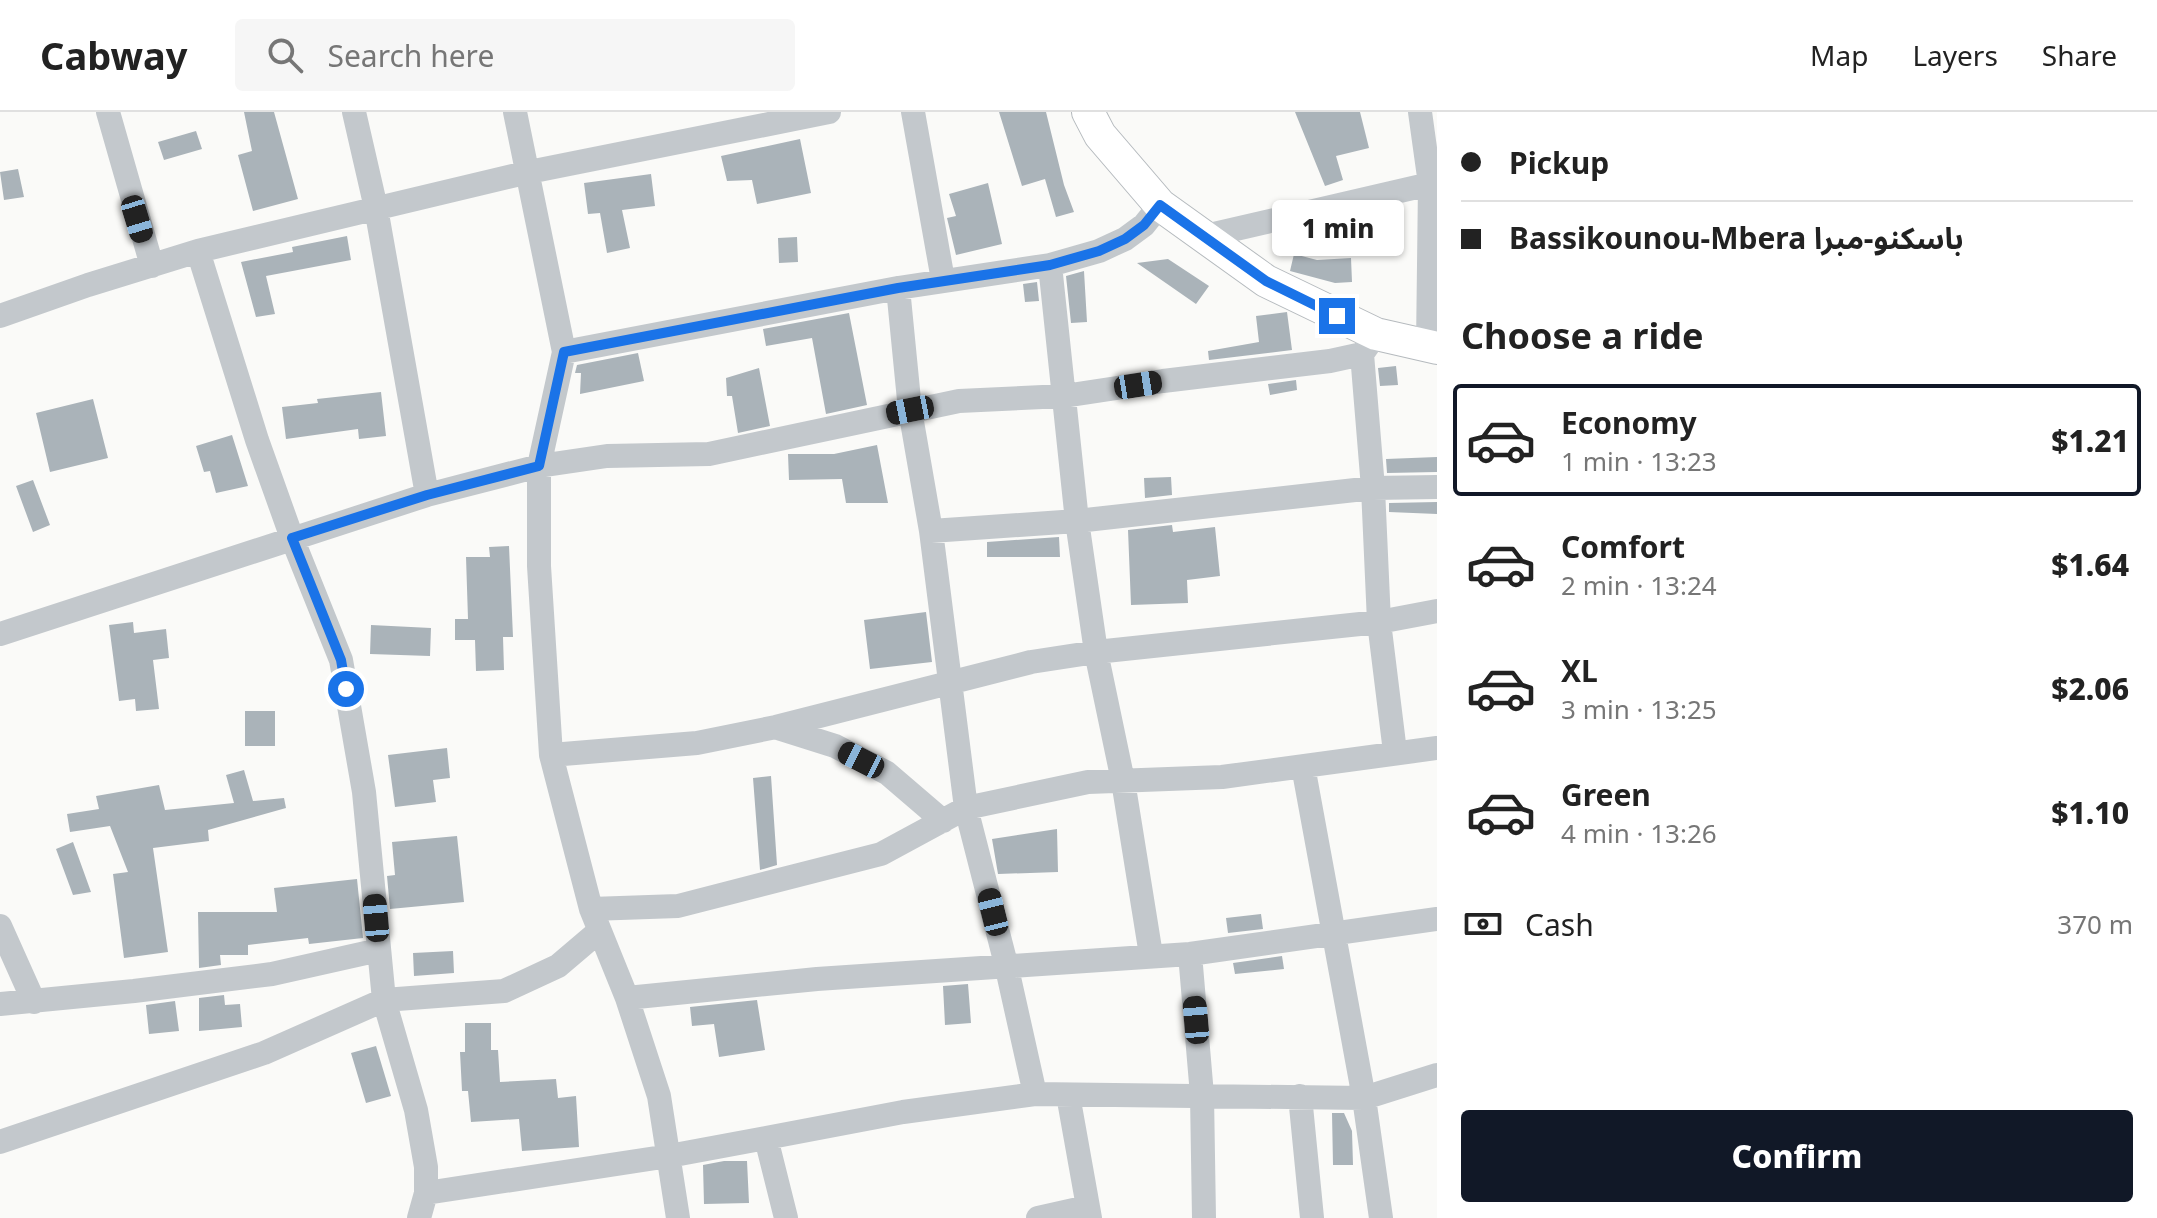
<!DOCTYPE html>
<meta charset="utf-8">
<style>
:root{--surface:#fff;--page:#f6f6f6;--text:#222;--muted:#767676;--line:#e0e0e0;--accent:#111827}
body{margin:0;font-family:"Noto Sans","Noto Sans Arabic",sans-serif;background:var(--page);color:var(--text);height:100vh;display:flex;flex-direction:column;font-size:30px;white-space:nowrap}
*{box-sizing:border-box;margin:0}
p{font-size:26px;color:var(--muted)}
.icon{flex:none;width:44px;height:44px;fill:none;stroke:currentColor;stroke-width:2;stroke-linecap:round;stroke-linejoin:round}
.map{position:relative;flex:1;overflow:hidden}
.side{display:flex;flex-direction:column;background:var(--surface);width:720px}
.side>*{flex:none}
.hud{display:grid;align-content:center;height:176px;padding:0 24px;background:var(--surface)}
.end{position:absolute;width:36px;height:36px;margin:-18px;border:10px solid #1a73e8;background:#fff;box-shadow:0 0 0 4px #fff}
.from{border-radius:50%}
.bubble{position:absolute;height:56px;border-radius:8px;background:var(--surface);box-shadow:0 2px 6px #0004;font-size:26px;font-weight:800;line-height:56px;text-align:center}
.car{position:absolute;width:24px;height:48px;margin:-24px -12px;border-radius:10px;box-shadow:0 0 6px 2px #0007;background:linear-gradient(#222 24%,#8ab4d8 0 40%,#222 0 76%,#8ab4d8 0 86%,#222 0)}
.hud b{display:flex;align-items:center;gap:28px;height:76px;font-size:30px}
.hud b+b{border-top:2px solid var(--line)}
.hud i{width:20px;height:20px;background:var(--text)}
ul{padding:0;list-style:none}
li{display:flex;align-items:center;gap:24px;height:112px;margin:0 16px 12px;padding:0 8px;border:4px solid transparent;border-radius:8px}
li div{flex:1}
li b{display:block;font-size:30px}
li em{font-style:normal;font-weight:800}
li.on{border-color:var(--accent)}
li>.icon{width:72px;height:72px;stroke-width:1.5}
h2{padding:0 24px;font-size:36px;line-height:96px}
.pay{display:flex;align-items:center;gap:20px;height:88px;padding:0 24px;font-size:30px}
.pay p{margin-inline-start:auto}
.primary-button{display:flex;gap:16px;margin-top:auto;padding:16px 24px}
.primary-button a{flex:1;height:92px;border-radius:8px;background:var(--accent);color:#fff;font-size:32px;font-weight:800;line-height:92px;text-align:center}
header{display:flex;align-items:center;gap:48px;box-sizing:border-box;height:112px;padding:0 40px;background:var(--surface);border-bottom:2px solid var(--line)}
header strong{font-size:38px}
nav{display:flex;gap:44px;margin-inline-start:auto;font-size:28px}
.search{width:560px;height:72px;background:var(--page);display:flex;align-items:center;gap:20px;box-sizing:border-box;padding:0 28px;border-radius:8px;color:var(--muted);font-size:30px}
main{display:flex;flex:1;min-height:0}
.map>svg:first-child{display:block}
.building{fill:#aab3b9}
.lines{fill:none;stroke-linecap:round;stroke-linejoin:round}
.major-casing{stroke:#b5babe;stroke-width:34}
.minor{stroke:#c3c8cc;stroke-width:24}
.major{stroke:#fff;stroke-width:32}
.route{stroke:#1a73e8;stroke-width:10}
</style>
<header>
<strong>Cabway</strong>
<div class="search"><svg class="icon" aria-label="search" viewBox="0 0 24 24"><circle cx="10" cy="10" r="6"/><path d="M15 15l6 6"/></svg>Search here</div>
<nav><a>Map</a><a>Layers</a><a>Share</a></nav>
</header>
<main>
<div class="map">
<svg width="1437" height="1106" viewBox="0 0 1437 1106">
<rect width="100%" height="100%" fill="#fafaf8"/>
<path class="building" d="M 244,0 L 274,0 L 298,87 L 253,99 L 238,43 L 252,39 Z
M 999,0 L 1046,0 L 1064,73 L 1074,100 L 1056,105 L 1045,67 L 1022,74 Z
M 1295,0 L 1360,0 L 1369,36 L 1336,44 L 1343,68 L 1325,74 Z
M 196,19 L 202,37 L 164,48 L 158,30 Z
M 800,27 L 811,81 L 757,92 L 752,68 L 727,69 L 721,44 Z
M 18,57 L 24,85 L 4,88 L 0,60 Z
M 651,62 L 655,94 L 622,98 L 630,136 L 607,141 L 600,101 L 588,102 L 584,71 Z
M 988,71 L 1002,132 L 956,143 L 947,106 L 956,104 L 949,82 Z
M 347,124 L 351,148 L 266,164 L 275,202 L 256,205 L 241,150 L 293,140 L 292,135 Z
M 797,125 L 798,150 L 779,151 L 778,126 Z
M 1294,142 L 1317,148 L 1351,146 L 1352,170 L 1335,171 L 1290,159 Z
M 1168,147 L 1209,174 L 1196,192 L 1137,151 Z
M 1084,159 L 1087,210 L 1071,211 L 1066,164 Z
M 1037,170 L 1039,189 L 1025,190 L 1023,172 Z
M 1287,200 L 1292,238 L 1209,248 L 1208,239 L 1259,230 L 1256,204 Z
M 849,201 L 867,293 L 826,302 L 812,226 L 766,234 L 763,217 Z
M 638,241 L 644,269 L 580,282 L 581,261 L 575,261 L 577,253 Z
M 1396,254 L 1398,273 L 1380,274 L 1378,256 Z
M 759,256 L 770,314 L 738,321 L 732,284 L 727,284 L 726,266 Z
M 1296,268 L 1297,278 L 1270,283 L 1268,272 Z
M 381,280 L 386,324 L 359,327 L 358,317 L 286,327 L 282,295 L 318,291 L 317,287 Z
M 93,287 L 108,346 L 50,360 L 36,301 Z
M 232,323 L 248,374 L 216,381 L 210,359 L 204,360 L 196,334 Z
M 877,333 L 888,391 L 846,391 L 842,367 L 789,368 L 788,342 L 834,342 Z
M 1437,345 L 1437,360 L 1387,361 L 1386,347 Z
M 1171,365 L 1172,383 L 1145,386 L 1144,366 Z
M 33,368 L 50,413 L 33,420 L 16,374 Z
M 1437,390 L 1437,402 L 1389,400 L 1389,391 Z
M 1172,413 L 1173,420 L 1215,415 L 1220,464 L 1187,468 L 1188,491 L 1131,493 L 1128,418 Z
M 1059,425 L 1060,445 L 987,445 L 987,430 Z
M 509,434 L 513,525 L 503,525 L 504,558 L 476,559 L 475,528 L 455,528 L 455,507 L 468,507 L 466,445 L 490,445 L 489,435 Z
M 926,500 L 932,550 L 870,557 L 864,508 Z
M 133,510 L 134,521 L 166,517 L 169,546 L 153,548 L 159,597 L 136,599 L 135,587 L 119,589 L 109,513 Z
M 371,513 L 431,516 L 430,544 L 370,542 Z
M 245,599 L 275,599 L 275,634 L 245,634 Z
M 447,636 L 450,666 L 433,668 L 436,690 L 395,695 L 388,643 Z
M 244,658 L 253,689 L 284,686 L 286,696 L 208,718 L 209,729 L 153,736 L 168,840 L 124,846 L 113,762 L 128,760 L 110,714 L 70,720 L 67,702 L 99,697 L 96,684 L 159,673 L 165,698 L 234,691 L 226,663 Z
M 771,664 L 777,753 L 760,758 L 753,666 Z
M 1057,717 L 1058,760 L 998,762 L 992,727 Z
M 457,724 L 464,790 L 390,797 L 387,764 L 395,763 L 392,730 Z
M 73,730 L 91,780 L 73,783 L 56,737 Z
M 357,767 L 363,826 L 309,832 L 308,826 L 248,833 L 248,843 L 220,843 L 221,853 L 199,856 L 198,800 L 277,800 L 274,776 Z
M 1261,802 L 1263,817 L 1228,821 L 1226,806 Z
M 453,839 L 454,861 L 414,864 L 413,841 Z
M 1282,844 L 1284,857 L 1235,862 L 1233,851 Z
M 968,872 L 971,911 L 945,913 L 943,874 Z
M 224,883 L 225,893 L 240,892 L 242,915 L 199,919 L 199,886 Z
M 757,888 L 765,938 L 719,945 L 714,912 L 692,914 L 690,895 Z
M 175,889 L 179,919 L 149,922 L 146,893 Z
M 465,911 L 491,911 L 491,938 L 498,938 L 500,970 L 556,967 L 558,986 L 576,984 L 579,1035 L 522,1039 L 519,1007 L 471,1010 L 468,979 L 462,979 L 460,940 L 465,940 Z
M 376,934 L 391,984 L 366,991 L 351,941 Z
M 1332,1001 L 1344,1001 L 1352,1019 L 1353,1053 L 1333,1053 Z
M 724,1049 L 747,1049 L 749,1091 L 704,1092 L 703,1053 Z"/>
<g class="lines">
<defs>
<path id="major" d="M 1088,0 L 1100,23 L 1160,93 L 1266,169 L 1376,222 L 1437,236"/>
</defs>
<use href="#major" class="major-casing"/>
<path class="minor" d="M 108,0 L 152,154
M 354,0 L 376,96 L 427,383
M 515,0 L 564,240 L 539,354 L 539,454 L 551,643 L 591,797 L 627,886 L 659,984 L 678,1106
M 913,0 L 943,168
M 1420,0 L 1430,72 L 1428,234
M 1201,125 L 1430,72
M 198,139 L 257,328 L 292,426 L 341,548 L 364,680 L 384,888 L 416,998 L 426,1055 L 426,1081 L 419,1106
M 1050,153 L 1077,409 L 1096,540 L 1123,669 L 1151,843
M 898,176 L 910,298 L 931,419 L 966,696 L 1006,852 L 1035,982
M 0,204 L 88,173 L 198,139 L 529,60 L 829,0
M 564,240 L 898,176 L 1050,153 L 1099,139 L 1125,127 L 1144,113 L 1160,93
M 1362,242 L 1373,376 L 1379,510 L 1395,640
M 931,419 L 1077,409 L 1373,376 L 1437,375
M 0,522 L 427,383 L 539,354 L 607,344 L 709,342 L 959,289 L 1064,284 L 1163,269 L 1330,249 L 1362,242 L 1376,222
M 778,616 L 835,634 L 887,661 L 943,709
M 551,643 L 697,631 L 776,615 L 1031,550 L 1096,540 L 1379,510 L 1437,499
M 1303,654 L 1364,986 L 1381,1106
M 591,797 L 678,794 L 881,742 L 966,696 L 1088,670 L 1222,665 L 1437,636
M 0,814 L 34,890
M 1190,842 L 1202,983 L 1204,1106
M 627,886 L 817,867 L 1190,842 L 1437,807
M 0,892 L 134,879 L 272,862 L 379,838
M 1068,983 L 1090,1106
M 1300,984 L 1312,1106
M 766,1026 L 903,1000 L 1035,982 L 1364,986 L 1437,963
M 0,1030 L 264,941 L 384,888 L 504,879 L 558,854 L 598,820
M 426,1081 L 669,1044 L 766,1026 L 786,1106
M 1038,1106 L 1087,1095"/>
<use href="#major" class="major"/>
</g>
<g class="lines">
<path class="route" d="M 346,577 L 341,548 L 292,426 L 427,383 L 539,354 L 564,240 L 898,176 L 1050,153 L 1099,139 L 1125,127 L 1144,113 L 1160,93 L 1266,169 L 1337,204"/>
</g>
</svg>
<i class="end from" style="left:346px;top:577px"></i>
<i class="end" style="left:1337px;top:204px"></i>
<div class="bubble" style="left:1272px;top:88px;width:132px">1 min</div>
<i class="car" style="left:137px;top:107px;rotate:163deg"></i>
<i class="car" style="left:1138px;top:273px;rotate:81deg"></i>
<i class="car" style="left:910px;top:298px;rotate:259deg"></i>
<i class="car" style="left:861px;top:648px;rotate:297deg"></i>
<i class="car" style="left:993px;top:800px;rotate:346deg"></i>
<i class="car" style="left:376px;top:806px;rotate:355deg"></i>
<i class="car" style="left:1196px;top:908px;rotate:355deg"></i>
</div>
<section class="side">
<div class="hud">
<b><i class="from"></i>Pickup</b>
<b><i></i>Bassikounou-Mbera باسكنو-مبرا</b>
</div>
<h2>Choose a ride</h2>
<ul>
<li class="on"><svg class="icon" aria-label="car" viewBox="0 0 24 24"><path d="M5 17H2v-5l4-1 3-4h7l3 4 3 1v5h-3M9 17h6M6 11h13"/><circle cx="7" cy="17" r="2"/><circle cx="17" cy="17" r="2"/></svg><div><b>Economy</b><p>1 min · 13:23</p></div><em>$1.21</em></li>
<li><svg class="icon" aria-label="car" viewBox="0 0 24 24"><path d="M5 17H2v-5l4-1 3-4h7l3 4 3 1v5h-3M9 17h6M6 11h13"/><circle cx="7" cy="17" r="2"/><circle cx="17" cy="17" r="2"/></svg><div><b>Comfort</b><p>2 min · 13:24</p></div><em>$1.64</em></li>
<li><svg class="icon" aria-label="car" viewBox="0 0 24 24"><path d="M5 17H2v-5l4-1 3-4h7l3 4 3 1v5h-3M9 17h6M6 11h13"/><circle cx="7" cy="17" r="2"/><circle cx="17" cy="17" r="2"/></svg><div><b>XL</b><p>3 min · 13:25</p></div><em>$2.06</em></li>
<li><svg class="icon" aria-label="car" viewBox="0 0 24 24"><path d="M5 17H2v-5l4-1 3-4h7l3 4 3 1v5h-3M9 17h6M6 11h13"/><circle cx="7" cy="17" r="2"/><circle cx="17" cy="17" r="2"/></svg><div><b>Green</b><p>4 min · 13:26</p></div><em>$1.10</em></li>
</ul>
<div class="pay"><svg class="icon" aria-label="cash" viewBox="0 0 24 24"><path d="M3 7h18v10H3z"/><circle cx="12" cy="12" r="2"/></svg>Cash<p>370 m</p></div>
<div class="primary-button"><a>Confirm</a></div>
</section>
</main>
